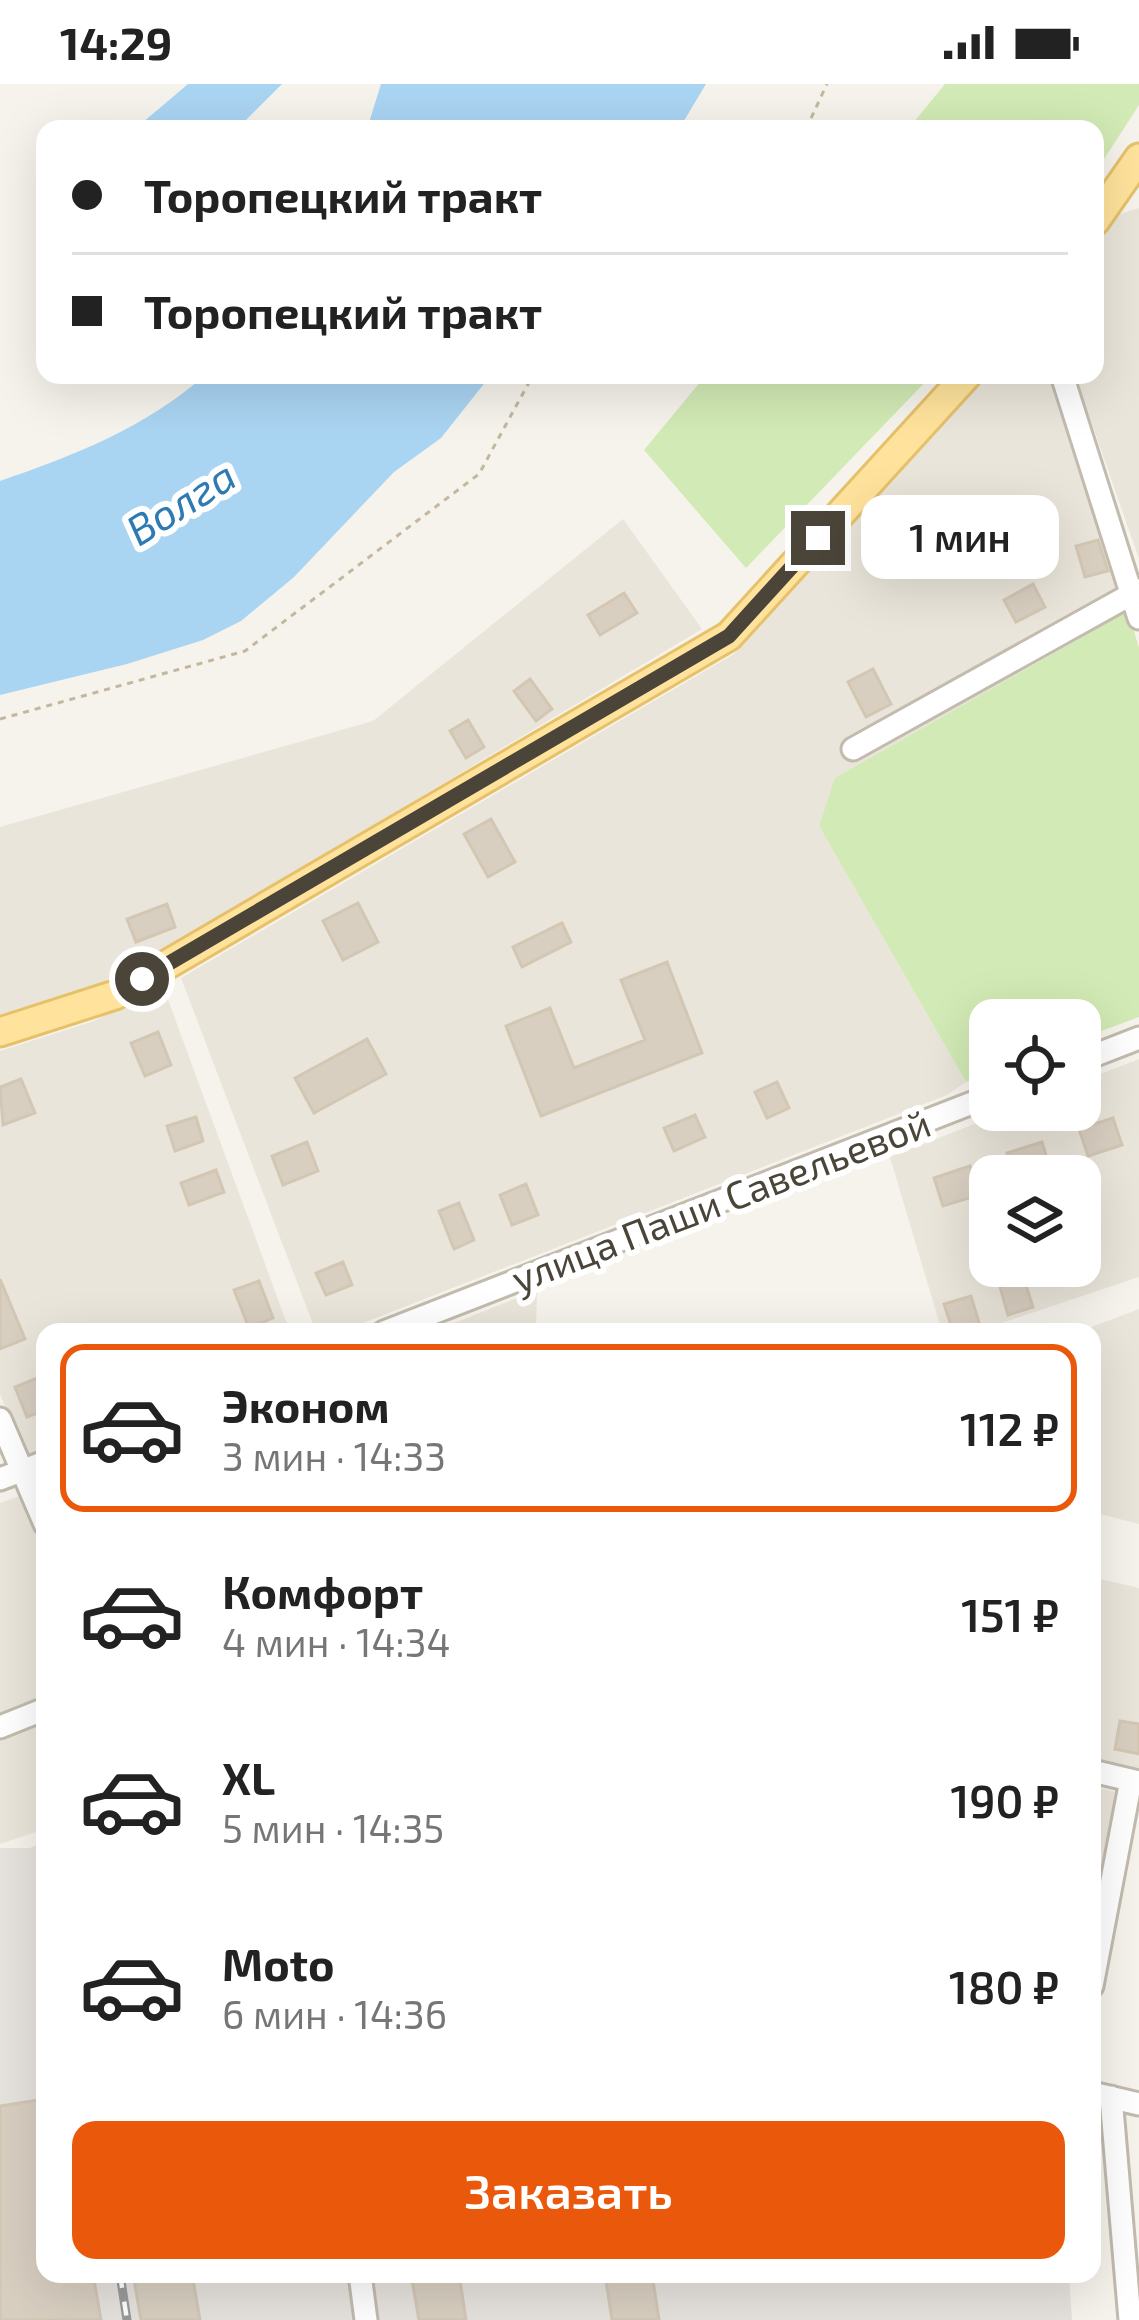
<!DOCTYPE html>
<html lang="ru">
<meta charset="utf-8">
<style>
:root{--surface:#fff;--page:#f6f6f6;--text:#222;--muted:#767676;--line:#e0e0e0;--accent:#ea580c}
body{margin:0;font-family:"Exo 2",sans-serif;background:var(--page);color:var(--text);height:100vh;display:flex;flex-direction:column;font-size:45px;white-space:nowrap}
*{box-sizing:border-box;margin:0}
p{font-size:39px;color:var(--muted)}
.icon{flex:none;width:66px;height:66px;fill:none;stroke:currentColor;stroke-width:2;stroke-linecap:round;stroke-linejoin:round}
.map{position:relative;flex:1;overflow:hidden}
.drawer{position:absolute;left:36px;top:1239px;width:1065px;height:960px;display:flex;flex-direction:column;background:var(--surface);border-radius:24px;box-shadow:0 12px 48px #0002}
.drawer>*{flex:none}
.top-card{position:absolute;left:36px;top:36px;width:1068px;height:264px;border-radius:24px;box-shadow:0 12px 48px #0002;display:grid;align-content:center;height:264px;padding:0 36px;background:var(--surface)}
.buttons{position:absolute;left:969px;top:915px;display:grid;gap:24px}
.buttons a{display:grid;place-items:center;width:132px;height:132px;border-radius:24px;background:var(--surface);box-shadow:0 12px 48px #0002;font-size:60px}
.end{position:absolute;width:54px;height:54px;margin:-27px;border:15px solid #4b4439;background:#fff;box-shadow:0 0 0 6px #fff}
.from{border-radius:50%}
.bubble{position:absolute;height:84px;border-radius:24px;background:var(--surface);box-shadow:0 12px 48px #0002;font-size:39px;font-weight:600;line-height:84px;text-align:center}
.top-card b{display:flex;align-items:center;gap:42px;height:114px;font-size:45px}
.top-card b+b{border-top:3px solid var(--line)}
.top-card i{width:30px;height:30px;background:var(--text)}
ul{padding:21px 0 0;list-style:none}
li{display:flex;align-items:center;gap:36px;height:168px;margin:0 24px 18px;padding:0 12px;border:6px solid transparent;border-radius:24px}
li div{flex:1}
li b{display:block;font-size:45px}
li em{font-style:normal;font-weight:600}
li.selected{border-color:var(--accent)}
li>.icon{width:108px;height:108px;stroke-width:1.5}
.cta{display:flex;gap:24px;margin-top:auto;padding:24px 36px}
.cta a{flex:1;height:138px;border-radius:24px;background:var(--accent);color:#fff;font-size:48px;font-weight:600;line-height:138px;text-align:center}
.status{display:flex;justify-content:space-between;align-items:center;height:84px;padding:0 60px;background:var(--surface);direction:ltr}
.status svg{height:33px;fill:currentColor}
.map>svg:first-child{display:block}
.residential{fill:#eae5da;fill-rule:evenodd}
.industrial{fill:#e6e2dd}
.green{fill:#d2eab5}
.water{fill:#a9d4f2}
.building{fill:#d8cfc1;stroke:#d3c7b4;stroke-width:3}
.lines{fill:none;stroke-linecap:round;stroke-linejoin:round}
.minor-casing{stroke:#c2bbae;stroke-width:27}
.major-casing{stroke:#e6c16a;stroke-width:33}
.path{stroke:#c4b79f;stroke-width:3;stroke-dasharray:6 6;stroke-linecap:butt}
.minor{stroke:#fff;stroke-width:21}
.major{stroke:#ffe39c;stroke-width:27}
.rail-casing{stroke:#9a9a9a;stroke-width:9}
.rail{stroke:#fff;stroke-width:4.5;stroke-dasharray:14;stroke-linecap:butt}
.route{stroke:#4b4439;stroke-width:15}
.labels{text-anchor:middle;stroke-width:12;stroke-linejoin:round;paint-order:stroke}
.street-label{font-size:39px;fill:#4b4439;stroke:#fff}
.water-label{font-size:42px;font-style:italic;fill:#2e7ab2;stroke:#fff}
</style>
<div class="status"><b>14:29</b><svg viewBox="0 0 49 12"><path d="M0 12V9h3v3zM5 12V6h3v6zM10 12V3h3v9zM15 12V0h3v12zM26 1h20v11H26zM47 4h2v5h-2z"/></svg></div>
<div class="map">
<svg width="1139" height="2236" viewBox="0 0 1139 2236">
<rect width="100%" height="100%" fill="#f6f3ec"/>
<path class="residential" d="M 1139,124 L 1139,475 L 1075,291 L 1095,291 L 1095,155 L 1111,133 Z
M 984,291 L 1054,291 L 1128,527 L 836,694 L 819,742 L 966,998 L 947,1011 L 340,1248 L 316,1248 L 181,894 L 734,570 Z
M 623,435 L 702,545 L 164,866 L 103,898 L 0,931 L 0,743 L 373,637 Z
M 163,902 L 290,1248 L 45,1248 L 45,1366 L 26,1373 L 0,1310 L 0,967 L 94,937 Z
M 1139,975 L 1139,1193 L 975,1248 L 942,1248 L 890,1073 L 1010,1026 L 1080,1026 L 1080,998 ZM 990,1092 L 1080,1092 L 1080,1182 L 990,1182 Z
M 537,1206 L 536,1248 L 432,1248 Z
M 1139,1225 L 1139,1440 L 1092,1428 L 1092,1248 L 1078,1248 Z
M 20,1412 L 45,1468 L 45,1615 L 0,1633 L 0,1419 Z
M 1092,1493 L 1139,1504 L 1139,1685 L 1092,1676 Z
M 45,1636 L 45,1745 L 0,1760 L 0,1653 Z
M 1092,1702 L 1115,1708 L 1092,1871 Z"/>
<path class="industrial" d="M 45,1757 L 45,2190 L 1069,2190 L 1072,2236 L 0,2236 L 0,1764 L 30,1764 Z"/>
<path class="green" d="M 945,0 L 1139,0 L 1139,21 L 1095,89 L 1095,45 L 908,45 Z
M 706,291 L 932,291 L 746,484 L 644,366 Z
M 1128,527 L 1139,564 L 1139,933 L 1080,955 L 1080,936 L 990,936 L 990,989 L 966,998 L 819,742 L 835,694 Z"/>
<path class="water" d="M 188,0 L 282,0 L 237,45 L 135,45 Z
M 381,0 L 706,0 L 679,45 L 367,45 Z
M 205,291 L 491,291 L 441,354 L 394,388 L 294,493 L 241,537 L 203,556 L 127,580 L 0,611 L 0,397 C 75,371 145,344 205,291 Z"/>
<path class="building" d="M 1098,456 L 1108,487 L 1085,493 L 1076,462 Z
M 1033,500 L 1045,523 L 1016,538 L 1004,516 Z
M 624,509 L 637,529 L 600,551 L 588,531 Z
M 873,585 L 891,620 L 866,633 L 848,598 Z
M 530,595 L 552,625 L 536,637 L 514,607 Z
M 468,636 L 484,663 L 466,674 L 450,647 Z
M 491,735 L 515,778 L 488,793 L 464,750 Z
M 358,819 L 378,858 L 343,876 L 323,837 Z
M 167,820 L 175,843 L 136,858 L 127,835 Z
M 562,839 L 571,858 L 522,883 L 513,863 Z
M 667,878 L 702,969 L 541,1032 L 506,942 L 550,924 L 574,984 L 645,956 L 621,896 Z
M 158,948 L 171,981 L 145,992 L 131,959 Z
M 367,955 L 386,990 L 314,1029 L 295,994 Z
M 21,995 L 35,1029 L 3,1041 L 0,1003 Z
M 777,998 L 789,1024 L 767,1034 L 755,1008 Z
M 695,1031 L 705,1053 L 674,1067 L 664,1044 Z
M 196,1033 L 203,1057 L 175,1067 L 167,1042 Z
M 1113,1034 L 1122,1061 L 1088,1072 L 1079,1045 Z
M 307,1058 L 318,1087 L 283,1101 L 272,1072 Z
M 1042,1058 L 1050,1085 L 1015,1092 L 1007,1069 Z
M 970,1082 L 979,1111 L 943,1122 L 934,1094 Z
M 216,1086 L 224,1108 L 189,1121 L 181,1099 Z
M 526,1100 L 538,1131 L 512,1141 L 500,1111 Z
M 459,1119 L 474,1156 L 454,1165 L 439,1127 Z
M 343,1178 L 352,1201 L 326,1211 L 316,1189 Z
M 0,1195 L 25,1255 L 0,1265 Z
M 1024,1195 L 1033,1223 L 1008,1231 L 1000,1203 Z
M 259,1197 L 273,1234 L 249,1244 L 234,1206 Z
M 971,1212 L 980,1242 L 953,1248 L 944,1220 Z
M 37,1294 L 45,1326 L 27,1333 L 15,1303 Z
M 1120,1637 L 1139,1640 L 1139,1670 L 1115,1665 Z
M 45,2015 L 45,2190 L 93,2190 L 101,2236 L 0,2236 L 0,2022 Z
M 133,2190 L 192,2190 L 200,2236 L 141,2236 Z
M 411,2190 L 459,2190 L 466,2236 L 419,2236 Z
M 605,2190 L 652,2190 L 659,2236 L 612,2236 Z"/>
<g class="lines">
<defs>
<path id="minor" d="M 1062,291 L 1139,534
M 853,665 L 1139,506
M 1080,977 L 1139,954
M 384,1248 L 990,1012
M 0,1335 L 45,1440
M 0,1395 L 45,1378
M 0,1643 L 45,1625
M 1092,1687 L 1139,1698
M 1092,1902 L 1131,1696
M 1092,2009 L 1139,2020
M 1111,2013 L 1130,2236
M 360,2190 L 366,2236"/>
<path id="major" d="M 1095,137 L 1139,74
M 0,948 L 115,911 L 729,552 L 967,291"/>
</defs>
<use href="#minor" class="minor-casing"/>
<use href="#major" class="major-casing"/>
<path class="path" d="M 806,45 L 827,0
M 0,635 L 245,567 L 479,390 L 533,291"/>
<use href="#minor" class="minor"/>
<use href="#major" class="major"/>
<defs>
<path id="rail" d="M 120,2190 L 127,2236"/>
</defs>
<use href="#rail" class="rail-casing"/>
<use href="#rail" class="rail"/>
</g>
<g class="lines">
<path class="route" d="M 142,895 L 729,552 L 818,454"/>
</g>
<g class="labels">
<g class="street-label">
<text transform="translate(721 1117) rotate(-21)" y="14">улица Паши Савельевой</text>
</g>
<g class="water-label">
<text transform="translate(181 419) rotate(-32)" y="15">Волга</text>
</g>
</g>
</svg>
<div class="buttons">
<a><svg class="icon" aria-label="locate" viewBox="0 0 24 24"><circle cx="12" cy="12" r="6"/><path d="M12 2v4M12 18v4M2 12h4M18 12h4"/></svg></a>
<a><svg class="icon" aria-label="layers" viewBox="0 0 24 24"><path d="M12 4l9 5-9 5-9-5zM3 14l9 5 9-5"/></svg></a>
</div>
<i class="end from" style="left:142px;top:895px"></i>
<i class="end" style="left:818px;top:454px"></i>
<div class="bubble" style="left:861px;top:411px;width:198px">1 мин</div>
<div class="top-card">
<b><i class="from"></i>Торопецкий тракт</b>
<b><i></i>Торопецкий тракт</b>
</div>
<section class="drawer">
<ul>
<li class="selected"><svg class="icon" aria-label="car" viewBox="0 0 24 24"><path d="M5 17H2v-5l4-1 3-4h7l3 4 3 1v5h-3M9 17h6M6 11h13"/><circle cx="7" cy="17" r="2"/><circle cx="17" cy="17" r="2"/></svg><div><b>Эконом</b><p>3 мин · 14:33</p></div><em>112 ₽</em></li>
<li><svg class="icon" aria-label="car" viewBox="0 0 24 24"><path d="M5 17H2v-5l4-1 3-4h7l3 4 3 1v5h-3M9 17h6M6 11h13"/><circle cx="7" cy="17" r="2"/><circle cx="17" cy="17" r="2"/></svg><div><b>Комфорт</b><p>4 мин · 14:34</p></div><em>151 ₽</em></li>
<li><svg class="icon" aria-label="car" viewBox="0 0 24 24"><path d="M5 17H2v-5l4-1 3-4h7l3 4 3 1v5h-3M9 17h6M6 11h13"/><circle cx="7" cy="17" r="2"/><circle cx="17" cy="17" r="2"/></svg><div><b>XL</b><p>5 мин · 14:35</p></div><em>190 ₽</em></li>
<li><svg class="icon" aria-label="car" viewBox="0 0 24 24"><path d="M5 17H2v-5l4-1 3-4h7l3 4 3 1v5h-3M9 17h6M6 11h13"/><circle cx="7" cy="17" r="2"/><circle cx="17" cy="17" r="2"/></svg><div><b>Moto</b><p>6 мин · 14:36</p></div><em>180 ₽</em></li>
</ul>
<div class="cta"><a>Заказать</a></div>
</section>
</div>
